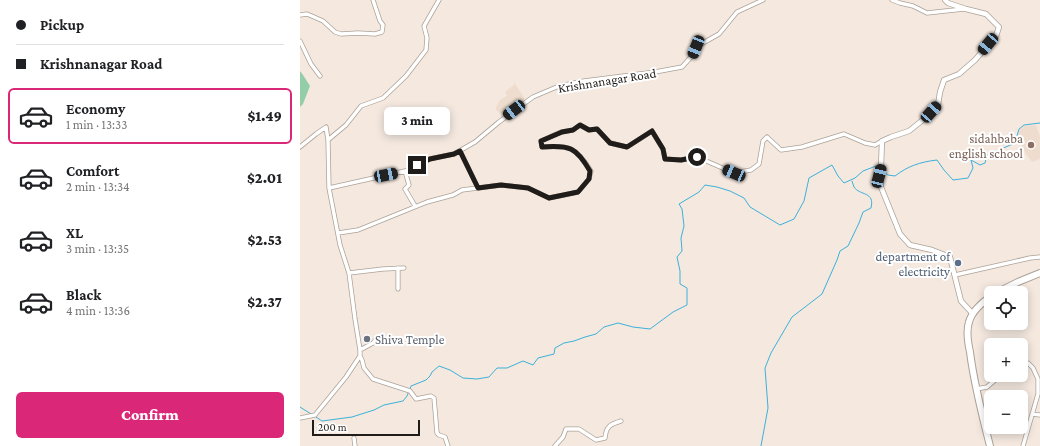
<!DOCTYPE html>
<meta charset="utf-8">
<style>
:root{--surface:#fff;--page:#f2f2f2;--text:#202124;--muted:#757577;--line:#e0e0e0;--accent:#db2777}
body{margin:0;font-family:"Crimson Pro",serif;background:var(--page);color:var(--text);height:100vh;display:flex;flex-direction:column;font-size:15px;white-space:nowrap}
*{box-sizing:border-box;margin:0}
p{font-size:13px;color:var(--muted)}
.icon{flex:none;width:22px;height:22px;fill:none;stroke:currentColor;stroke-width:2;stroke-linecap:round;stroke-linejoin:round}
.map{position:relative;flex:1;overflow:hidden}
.details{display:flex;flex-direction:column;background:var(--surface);width:300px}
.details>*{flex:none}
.top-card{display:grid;align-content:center;height:88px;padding:0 16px;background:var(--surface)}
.tools{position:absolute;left:684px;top:286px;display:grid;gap:8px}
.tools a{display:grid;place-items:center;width:44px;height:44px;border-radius:6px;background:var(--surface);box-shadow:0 2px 10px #0003;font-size:20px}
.scale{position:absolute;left:12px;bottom:10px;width:108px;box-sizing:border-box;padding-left:4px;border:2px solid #201c19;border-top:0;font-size:11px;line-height:14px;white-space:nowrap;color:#201c19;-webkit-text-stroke:3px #fff;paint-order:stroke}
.end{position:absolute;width:18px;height:18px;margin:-9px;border:5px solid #201c19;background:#fff;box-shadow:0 0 0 2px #fff}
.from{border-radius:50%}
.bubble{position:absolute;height:28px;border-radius:6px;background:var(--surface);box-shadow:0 2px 10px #0003;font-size:13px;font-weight:800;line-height:28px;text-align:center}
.car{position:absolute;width:12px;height:24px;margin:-12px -6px;border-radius:5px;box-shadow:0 0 3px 1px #0007;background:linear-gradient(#222 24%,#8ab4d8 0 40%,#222 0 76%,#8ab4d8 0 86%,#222 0)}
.top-card b{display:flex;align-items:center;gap:14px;height:38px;font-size:15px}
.top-card b+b{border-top:1px solid var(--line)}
.top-card i{width:10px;height:10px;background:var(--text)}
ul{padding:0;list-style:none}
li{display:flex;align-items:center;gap:12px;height:56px;margin:0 8px 6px;padding:0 8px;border:2px solid transparent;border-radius:6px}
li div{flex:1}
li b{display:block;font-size:15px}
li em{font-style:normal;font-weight:800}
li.active{border-color:var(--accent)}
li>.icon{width:36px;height:36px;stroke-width:1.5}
.primary-button{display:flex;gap:8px;margin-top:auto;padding:8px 16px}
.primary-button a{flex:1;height:46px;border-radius:6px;background:var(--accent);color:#fff;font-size:16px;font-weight:800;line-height:46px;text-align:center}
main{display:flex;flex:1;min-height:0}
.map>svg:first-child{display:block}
.built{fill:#eeddce}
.green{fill:#93cea8}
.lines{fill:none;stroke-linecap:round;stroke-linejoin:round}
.stream{stroke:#3db1da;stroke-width:1}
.minor-casing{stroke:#aca298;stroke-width:5}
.tertiary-casing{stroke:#aca298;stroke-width:6}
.trunk-casing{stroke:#aca298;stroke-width:8}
.minor{stroke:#fff;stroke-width:3.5}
.tertiary{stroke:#fff;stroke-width:4.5}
.trunk{stroke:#fff;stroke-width:6}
.route{stroke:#201c19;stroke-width:5}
.education-dot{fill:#8d6e63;stroke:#fff;stroke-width:1.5}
.service-dot{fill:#5c6f8a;stroke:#fff;stroke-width:1.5}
.worship-dot{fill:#6b7280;stroke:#fff;stroke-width:1.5}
.labels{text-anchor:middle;stroke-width:4;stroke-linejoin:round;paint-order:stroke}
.street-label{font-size:13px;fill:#201c19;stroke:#fff}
.education-label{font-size:13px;fill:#785e54;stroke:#fff;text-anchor:end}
.service-label{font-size:13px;fill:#4e5e75;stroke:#fff;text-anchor:end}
.worship-label{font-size:13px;fill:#5b616d;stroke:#fff;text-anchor:start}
</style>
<main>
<section class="details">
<div class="top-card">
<b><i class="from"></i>Pickup</b>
<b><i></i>Krishnanagar Road</b>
</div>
<ul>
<li class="active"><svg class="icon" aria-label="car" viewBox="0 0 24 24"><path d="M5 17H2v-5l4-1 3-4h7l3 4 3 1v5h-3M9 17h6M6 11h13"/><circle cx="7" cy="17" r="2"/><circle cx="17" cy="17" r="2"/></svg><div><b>Economy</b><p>1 min · 13:33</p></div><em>$1.49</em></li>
<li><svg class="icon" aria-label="car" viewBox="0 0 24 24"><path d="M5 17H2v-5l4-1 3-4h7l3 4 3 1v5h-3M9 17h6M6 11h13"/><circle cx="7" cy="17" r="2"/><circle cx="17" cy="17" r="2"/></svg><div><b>Comfort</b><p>2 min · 13:34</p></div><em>$2.01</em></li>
<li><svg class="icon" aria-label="car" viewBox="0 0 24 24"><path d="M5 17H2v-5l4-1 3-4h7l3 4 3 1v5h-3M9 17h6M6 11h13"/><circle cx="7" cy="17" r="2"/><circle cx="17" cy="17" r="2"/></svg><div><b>XL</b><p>3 min · 13:35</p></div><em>$2.53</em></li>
<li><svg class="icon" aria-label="car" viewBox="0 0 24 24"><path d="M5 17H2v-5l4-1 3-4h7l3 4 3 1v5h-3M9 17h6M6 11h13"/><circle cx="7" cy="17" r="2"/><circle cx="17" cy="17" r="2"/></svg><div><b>Black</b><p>4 min · 13:36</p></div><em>$2.37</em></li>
</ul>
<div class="primary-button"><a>Confirm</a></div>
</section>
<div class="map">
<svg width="740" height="446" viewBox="0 0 740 446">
<rect width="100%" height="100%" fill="#f4e8df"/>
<path class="built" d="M 214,82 L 225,99 L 203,116 L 196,110 L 196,107 L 200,100 L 207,96 L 205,92 L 214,85 Z
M 736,125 L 740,136 L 740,159 L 732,162 L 726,154 L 718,136 L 720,129 L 724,126 Z"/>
<path class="green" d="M 0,71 L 3,75 L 10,86 L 3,104 L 0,107 Z"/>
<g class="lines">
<path class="stream" d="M 582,171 L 588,175 L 595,176 C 608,166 620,162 637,160 L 644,170 L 653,180 L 668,178 L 673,168 L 671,160 L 680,165 L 685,163 L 687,155 L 715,143 L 719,129 L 724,125 L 740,123
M 0,407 L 11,414
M 16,417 L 22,421 L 52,417 L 74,410 L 84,405 L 103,401 L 107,396 L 111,386 L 126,380 L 130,376 L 132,372 L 139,366 L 150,370 L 163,378 L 177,379 L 189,377 L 197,368 L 207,368 L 223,361 L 233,365 L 238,358 L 254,354 L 255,348 L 264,343 L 274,341 L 285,337 L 296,334 L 304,327 L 318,323 L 333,327 L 350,329 L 373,312 L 387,305 L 387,288 L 380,284 L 380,271 L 377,257 L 382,251 L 381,238 L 384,226 L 382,209 L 379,204 L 399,192 L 405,185 L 417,187 L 430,191 L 444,198 L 450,207 L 480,225 L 494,219 L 504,201 L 509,178 L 532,165 L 538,176 L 544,183 L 555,178 L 563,171 L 576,166 L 580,169
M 461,446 L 468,408 L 465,368 L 471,353 L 492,317 L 522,294 L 537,260 L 540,251 L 548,246 L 559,223 L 563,212 L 571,208 C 575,191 560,196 554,187 C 553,185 553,183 552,181"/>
<defs>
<path id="minor" d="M 592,0 L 600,3 L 613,6 L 627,13 L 664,9
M 0,15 L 7,14 L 14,17 L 23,21 L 35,32 L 41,34 L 58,33 L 75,34 L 82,32 L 83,25 L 80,21 L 73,0
M 0,41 L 11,64 L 20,76
M 0,147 L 16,134 L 26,127 L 28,140
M 160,151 L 178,188
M 105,171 L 109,185 L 105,189 L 115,206
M 29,188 L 105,171 L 129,159 L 154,154 L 175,142 L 199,122 L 233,97 L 259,86 L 284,81 L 355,72 L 382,67 L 392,56 L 396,47 L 419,34 L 437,12 L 463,0
M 38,233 L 58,230 L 127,202 L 153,195 L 162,190 L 201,185 L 228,188 L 249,198 L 278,192 L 289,179 L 291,171 C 276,147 270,145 242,147 L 241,141 L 261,132 L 273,130 L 280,125 L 289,130 L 297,129 L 310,143 L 327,147 L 352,131 L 363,149 L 365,159 L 381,160 L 397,157 L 434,173 L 451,170 L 459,164 L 463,141 L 467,137 L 481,150 L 502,147 L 544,134 L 565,143 L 575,145 L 582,141
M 49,273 L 83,269 L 104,268
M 655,275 L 730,258 L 740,257
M 98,289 L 98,268
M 60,350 L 73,343 L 77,338
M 60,356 L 62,360 L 64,368 L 73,379 L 110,391 L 116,399 L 131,396 L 134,398 L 137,433 L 139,435 L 145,437 L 148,446
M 721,360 L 728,363 L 733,368 L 738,379 L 738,394 L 723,446
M 676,389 L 687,387 L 701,375
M 732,414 L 740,415
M 0,418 L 15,415 L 46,377 L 60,356 L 60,350 L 55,319 L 49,273 L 40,245 L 29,188 L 28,140 L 46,125 L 61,106 L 83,98 L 106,76 L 126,50 L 127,38 L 124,26 L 139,0
M 54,438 L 55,446
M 255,446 L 263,437 L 266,429 L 279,429 L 296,440 L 305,438 C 306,426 311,424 321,421"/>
<path id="tertiary" d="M 645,0 L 648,3 L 666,9 L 686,14 L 699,27 L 696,36 L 675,60 L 659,74 L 644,80 L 640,92 L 638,105 L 624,119 L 609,131 L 591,137 L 582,141 L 581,167 L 579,176 L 581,187 L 600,234 L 610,245 L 632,250 L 650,257 L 661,301 L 673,314"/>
<path id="trunk" d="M 696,293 L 718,282 L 740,273
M 690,446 C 682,415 674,384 670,352 C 668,343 666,331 669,322 C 672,311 682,303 691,296"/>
</defs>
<use href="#minor" class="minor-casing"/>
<use href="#tertiary" class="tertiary-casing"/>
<use href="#trunk" class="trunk-casing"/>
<use href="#minor" class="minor"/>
<use href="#tertiary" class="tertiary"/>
<use href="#trunk" class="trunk"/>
</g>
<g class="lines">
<path class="route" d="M 117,165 L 130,159 L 154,154 L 160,151 L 178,188 L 201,185 L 228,188 L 249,198 L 278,192 L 289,179 L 290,171 C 276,147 270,145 242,147 L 241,141 L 262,132 L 273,130 L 280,125 L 289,130 L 297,129 L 310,143 L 327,147 L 352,131 L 363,149 L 365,159 L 381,160 L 397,157"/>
</g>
<circle class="education-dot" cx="731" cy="145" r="4"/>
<circle class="service-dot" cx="658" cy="263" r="4"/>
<circle class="worship-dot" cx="67" cy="339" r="4"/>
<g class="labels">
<g class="street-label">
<text transform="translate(307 80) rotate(-9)" y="5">Krishnanagar Road</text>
</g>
<g class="education-label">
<text x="723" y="143">sidahbaba<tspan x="723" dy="15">english school</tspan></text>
</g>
<g class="service-label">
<text x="650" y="261">department of<tspan x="650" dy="15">electricity</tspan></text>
</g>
<g class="worship-label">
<text x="75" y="344">Shiva Temple</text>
</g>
</g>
</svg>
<div class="tools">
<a><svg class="icon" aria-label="locate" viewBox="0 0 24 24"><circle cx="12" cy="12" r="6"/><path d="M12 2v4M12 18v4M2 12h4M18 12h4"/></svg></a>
<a>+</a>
<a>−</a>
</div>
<div class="scale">200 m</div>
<i class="end from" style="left:397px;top:157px"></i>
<i class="end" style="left:117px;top:165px"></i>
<div class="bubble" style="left:84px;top:107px;width:66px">3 min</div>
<i class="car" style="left:688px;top:44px;rotate:220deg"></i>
<i class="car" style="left:396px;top:47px;rotate:202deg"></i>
<i class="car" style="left:214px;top:110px;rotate:233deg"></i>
<i class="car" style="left:631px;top:112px;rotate:42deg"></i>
<i class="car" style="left:434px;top:173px;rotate:293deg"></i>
<i class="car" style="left:86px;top:175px;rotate:79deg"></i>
<i class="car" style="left:579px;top:176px;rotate:14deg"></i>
</div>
</main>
